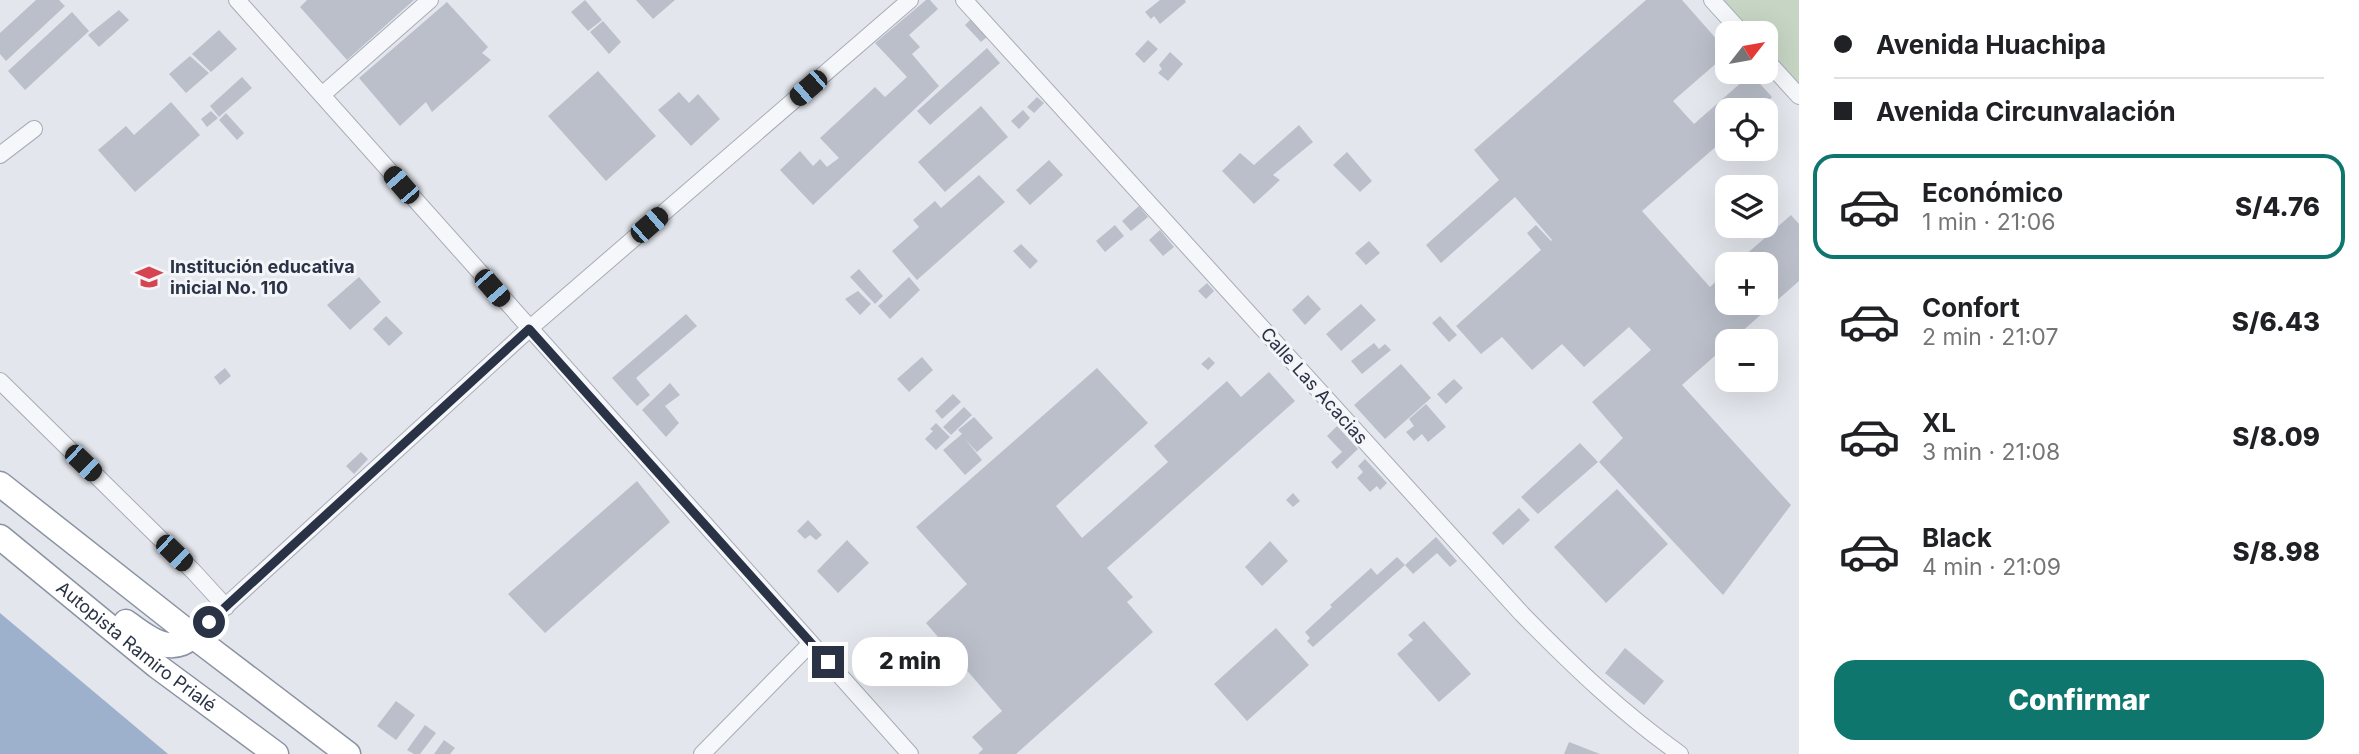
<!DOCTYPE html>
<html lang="es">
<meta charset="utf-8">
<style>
:root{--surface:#fff;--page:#f6f6f6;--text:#202124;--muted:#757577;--line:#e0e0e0;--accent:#0f766e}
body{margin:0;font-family:Inter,sans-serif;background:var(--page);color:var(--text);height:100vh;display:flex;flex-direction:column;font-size:26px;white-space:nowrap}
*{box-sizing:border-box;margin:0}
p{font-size:23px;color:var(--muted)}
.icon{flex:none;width:38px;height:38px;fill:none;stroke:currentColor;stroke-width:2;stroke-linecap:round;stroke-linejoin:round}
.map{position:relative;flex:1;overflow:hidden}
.details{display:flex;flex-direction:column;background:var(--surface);width:560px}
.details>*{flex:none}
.banner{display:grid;align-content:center;height:154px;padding:0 35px;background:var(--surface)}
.needle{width:46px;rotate:59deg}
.tools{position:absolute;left:1715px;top:21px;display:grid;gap:14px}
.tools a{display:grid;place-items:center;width:63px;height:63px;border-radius:14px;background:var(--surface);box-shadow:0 7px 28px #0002;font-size:35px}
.end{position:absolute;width:32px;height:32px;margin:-16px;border:9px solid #2a3245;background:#fff;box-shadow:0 0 0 4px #fff}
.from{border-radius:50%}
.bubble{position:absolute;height:49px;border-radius:21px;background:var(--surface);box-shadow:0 7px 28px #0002;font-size:23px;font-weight:800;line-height:49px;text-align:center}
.car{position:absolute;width:21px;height:42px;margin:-21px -10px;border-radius:9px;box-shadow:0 0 5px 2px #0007;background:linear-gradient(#222 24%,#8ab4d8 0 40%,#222 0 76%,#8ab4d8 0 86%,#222 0)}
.banner b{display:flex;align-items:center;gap:24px;height:66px;font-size:26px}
.banner b+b{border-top:2px solid var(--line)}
.banner i{width:18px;height:18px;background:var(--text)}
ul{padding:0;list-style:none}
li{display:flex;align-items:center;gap:21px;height:105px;margin:0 14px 10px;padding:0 21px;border:4px solid transparent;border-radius:21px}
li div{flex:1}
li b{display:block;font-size:26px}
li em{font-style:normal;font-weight:800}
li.on{border-color:var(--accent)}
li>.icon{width:63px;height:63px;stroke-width:1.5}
.button{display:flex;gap:14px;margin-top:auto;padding:14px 35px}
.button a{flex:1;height:80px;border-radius:21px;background:var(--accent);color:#fff;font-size:28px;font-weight:800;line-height:80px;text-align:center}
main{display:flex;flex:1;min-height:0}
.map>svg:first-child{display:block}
.green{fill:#c7d6c4}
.water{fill:#9db1cd}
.building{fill:#babfca}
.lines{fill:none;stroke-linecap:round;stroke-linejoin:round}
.minor-casing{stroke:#a8acb7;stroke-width:18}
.highway-casing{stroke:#8a92a3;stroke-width:27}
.minor{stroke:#f6f7fa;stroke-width:16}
.highway{stroke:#fff;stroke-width:24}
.route{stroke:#2a3245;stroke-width:9}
.labels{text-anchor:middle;stroke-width:6;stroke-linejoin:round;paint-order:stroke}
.poi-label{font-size:18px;font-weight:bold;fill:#2a3245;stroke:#f3f5f9;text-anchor:start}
.street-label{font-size:18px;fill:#2a3245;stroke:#f3f5f9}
</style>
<main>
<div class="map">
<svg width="1799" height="754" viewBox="0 0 1799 754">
<rect width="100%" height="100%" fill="#e3e6ec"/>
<path class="green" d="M 1719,0 L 1799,0 L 1799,87 L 1766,51 L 1766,33 L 1750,33 Z"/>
<path class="water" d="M 0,613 L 168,754 L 0,754 Z"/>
<path class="building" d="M 36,0 L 59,0 L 65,6 L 6,61 L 0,54 L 0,33 Z
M 307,0 L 414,0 L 347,60 L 300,7 Z
M 585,0 L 602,20 L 588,31 L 571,12 Z
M 636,0 L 675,0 L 653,19 Z
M 926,0 L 930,0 L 938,9 L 909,35 L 920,47 L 912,54 L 939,86 L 813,205 L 780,170 L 800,151 L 813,166 L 820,159 L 827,167 L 839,158 L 820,138 L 875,87 L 885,97 L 907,77 L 875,43 Z
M 1160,0 L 1185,0 L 1186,2 L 1160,24 L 1154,16 L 1151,19 L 1145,12 Z
M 1646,0 L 1682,0 L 1727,51 L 1727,54 L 1673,101 L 1694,124 L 1751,74 L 1772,97 L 1757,110 L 1727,110 L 1727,137 L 1642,211 L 1710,287 L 1727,271 L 1727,303 L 1766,303 L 1766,264 L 1735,264 L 1791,215 L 1799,224 L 1799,281 L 1731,341 L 1727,341 L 1727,345 L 1682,385 L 1791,505 L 1723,595 L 1599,462 L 1623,438 L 1592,402 L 1651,350 L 1629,327 L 1584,367 L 1562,344 L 1532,370 L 1502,337 L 1481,354 L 1456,326 L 1541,250 L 1527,233 L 1536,225 L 1551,241 L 1552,240 L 1515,197 L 1441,263 L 1426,245 L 1499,180 L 1474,150 Z
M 447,2 L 488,47 L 482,53 L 491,60 L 432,112 L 426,102 L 400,126 L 359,78 Z
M 119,10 L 129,20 L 99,47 L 88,35 Z
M 72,12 L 89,31 L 25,90 L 8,71 Z
M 972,18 L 988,36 L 981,42 L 965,25 Z
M 603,21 L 621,42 L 609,54 L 590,32 Z
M 219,30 L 237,49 L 211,72 L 192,54 Z
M 1148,40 L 1158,49 L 1144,63 L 1135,54 Z
M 987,48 L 1000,63 L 930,125 L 917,111 Z
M 1170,52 L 1183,64 L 1168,81 L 1158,73 L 1162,69 L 1159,65 Z
M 190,56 L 209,73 L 186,93 L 169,74 Z
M 598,71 L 656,136 L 606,181 L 548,116 Z
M 242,77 L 252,88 L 219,117 L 210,106 Z
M 679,92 L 689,103 L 698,94 L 720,119 L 691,146 L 658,110 Z
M 1037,97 L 1044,103 L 1034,113 L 1027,107 Z
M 171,102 L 200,135 L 135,192 L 98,150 L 126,126 L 134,135 Z
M 981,106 L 1008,137 L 945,192 L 918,162 Z
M 1023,110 L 1030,118 L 1019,129 L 1011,121 Z
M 211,111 L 218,118 L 207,127 L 201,119 Z
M 226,113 L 244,133 L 237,140 L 219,120 Z
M 1299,125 L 1313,142 L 1273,175 L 1280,180 L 1254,204 L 1222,171 L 1240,153 L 1254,165 Z
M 1347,152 L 1372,181 L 1360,192 L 1333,165 Z
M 1049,160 L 1063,175 L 1030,205 L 1016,190 Z
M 979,175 L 1005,202 L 917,280 L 892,251 L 919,227 L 913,220 L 935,201 L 941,208 Z
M 1139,206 L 1148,217 L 1131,231 L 1122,221 Z
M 1115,225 L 1124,236 L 1105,252 L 1096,241 Z
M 1160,230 L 1174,247 L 1163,256 L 1149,240 Z
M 1369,241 L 1380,253 L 1366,265 L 1355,253 Z
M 1021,244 L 1038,261 L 1030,269 L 1013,251 Z
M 859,269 L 883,296 L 875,304 L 850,277 Z
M 359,277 L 381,302 L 350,330 L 327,305 Z
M 909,277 L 920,290 L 890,319 L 878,306 Z
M 1207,283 L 1214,291 L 1206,299 L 1198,291 Z
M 858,291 L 871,304 L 860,315 L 845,299 Z
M 1308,295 L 1321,309 L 1305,325 L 1292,310 Z
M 1361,304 L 1376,320 L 1341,351 L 1326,334 Z
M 686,314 L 697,326 L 636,378 L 650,395 L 637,406 L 612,378 Z
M 386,316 L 403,333 L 389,346 L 373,329 Z
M 1440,316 L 1457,335 L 1449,342 L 1432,323 Z
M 1374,343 L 1379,349 L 1385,344 L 1391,350 L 1362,374 L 1351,361 Z
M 922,357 L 933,370 L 909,392 L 897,379 Z
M 1209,357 L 1215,363 L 1208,370 L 1201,364 Z
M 1401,364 L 1431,398 L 1385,439 L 1354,405 Z
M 225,368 L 231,376 L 220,385 L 214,377 Z
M 1097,368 L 1148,423 L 1056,506 L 1082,538 L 1168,462 L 1154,446 L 1227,381 L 1241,397 L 1269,372 L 1295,401 L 1107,568 L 1133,597 L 1127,602 L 1153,632 L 1016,754 L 978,754 L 983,749 L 972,737 L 1002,711 L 926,623 L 967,584 L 916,527 Z
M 1454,379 L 1463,388 L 1446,404 L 1437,394 Z
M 670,383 L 680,395 L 665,406 L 679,423 L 666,437 L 642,410 Z
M 953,394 L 961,402 L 942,419 L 935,411 Z
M 1426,404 L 1446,427 L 1428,442 L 1422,434 L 1414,441 L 1406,432 L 1414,426 L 1409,419 Z
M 964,407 L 972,415 L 951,435 L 943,427 Z
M 974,417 L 993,438 L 977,452 L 965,439 L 982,460 L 965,475 L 943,450 L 962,434 L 958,430 Z
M 936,423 L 950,437 L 936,450 L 925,439 L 933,431 L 930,429 Z
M 1337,426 L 1358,449 L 1337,469 L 1331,462 L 1342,452 L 1327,436 Z
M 1580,443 L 1598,462 L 1538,514 L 1521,497 Z
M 361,452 L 368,459 L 354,474 L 346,466 Z
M 1365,459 L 1387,483 L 1380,490 L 1377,486 L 1370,492 L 1357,478 L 1363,472 L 1358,466 Z
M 637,481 L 670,522 L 545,633 L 508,594 Z
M 1617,489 L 1668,544 L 1606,603 L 1554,547 Z
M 1293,493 L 1300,501 L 1293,507 L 1286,500 Z
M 1519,508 L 1530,520 L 1503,545 L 1492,533 Z
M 808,520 L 822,535 L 816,540 L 810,535 L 805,539 L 797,531 Z
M 1436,537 L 1457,561 L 1450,567 L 1437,553 L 1413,574 L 1405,565 Z
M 847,540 L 869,563 L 838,593 L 817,571 Z
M 1270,541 L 1288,561 L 1262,586 L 1245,567 Z
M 1397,557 L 1405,565 L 1313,647 L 1307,641 L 1310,638 L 1305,632 L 1332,607 L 1330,605 L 1371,568 L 1377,575 Z
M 1424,621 L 1471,674 L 1439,702 L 1397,654 L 1413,640 L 1408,635 Z
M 1276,628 L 1309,665 L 1247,721 L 1214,684 Z
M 1625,648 L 1664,681 L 1644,705 L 1605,673 Z
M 396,701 L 415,715 L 396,740 L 377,726 Z
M 425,725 L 436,733 L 420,754 L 414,754 L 407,750 Z
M 444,740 L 455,748 L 450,754 L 434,754 Z
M 1569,742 L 1600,754 L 1564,754 Z"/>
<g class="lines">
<defs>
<path id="minor" d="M 237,0 L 910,754
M 964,0 L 1522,614 C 1572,665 1622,713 1680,754
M 1712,0 L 1742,33
M 1766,60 L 1799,96
M 322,95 L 430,0
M 0,155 L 34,129
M 0,381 L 194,572 L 226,607
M 193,636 L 529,329 L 910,0
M 702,754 L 811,643"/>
<g id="highway">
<path d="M 0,484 L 193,636 L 348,754"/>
<path id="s1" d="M 0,537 L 157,666 L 276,754"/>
<path d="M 126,622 C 146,637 170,657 193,636"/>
</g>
</defs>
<use href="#minor" class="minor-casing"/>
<use href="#highway" class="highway-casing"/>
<use href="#minor" class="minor"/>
<use href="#highway" class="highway"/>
</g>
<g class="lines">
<path class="route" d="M 209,622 L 529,329 L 828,662"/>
</g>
<defs>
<symbol id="school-bare" viewBox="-9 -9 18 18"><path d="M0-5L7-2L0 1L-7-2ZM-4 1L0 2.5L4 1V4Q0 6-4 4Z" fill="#d54450" stroke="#f3f5f9" stroke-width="2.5" paint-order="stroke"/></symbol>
</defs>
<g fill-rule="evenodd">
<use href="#school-bare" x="130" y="258" width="38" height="38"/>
</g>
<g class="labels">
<g class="poi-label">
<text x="170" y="273">Institución educativa<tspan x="170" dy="21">inicial No. 110</tspan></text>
</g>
<g class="street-label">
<text transform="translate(1314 386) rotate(48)" y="6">Calle Las Acacias</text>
<text dy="6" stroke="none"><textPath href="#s1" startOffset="175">Autopista Ramiro Prialé</textPath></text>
</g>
</g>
</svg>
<div class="tools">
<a><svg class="needle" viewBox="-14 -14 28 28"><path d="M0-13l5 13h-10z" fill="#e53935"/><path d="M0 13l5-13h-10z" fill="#757577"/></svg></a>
<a><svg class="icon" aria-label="locate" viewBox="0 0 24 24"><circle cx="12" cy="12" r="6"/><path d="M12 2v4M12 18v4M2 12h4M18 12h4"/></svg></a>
<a><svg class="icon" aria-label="layers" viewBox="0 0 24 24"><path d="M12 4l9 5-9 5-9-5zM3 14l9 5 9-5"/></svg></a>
<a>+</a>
<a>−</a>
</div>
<i class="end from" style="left:209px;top:622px"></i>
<i class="end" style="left:828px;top:662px"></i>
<div class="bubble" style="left:852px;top:637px;width:116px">2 min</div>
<i class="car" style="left:808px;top:88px;rotate:229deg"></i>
<i class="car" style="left:401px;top:185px;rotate:319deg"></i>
<i class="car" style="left:649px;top:225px;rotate:49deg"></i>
<i class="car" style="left:492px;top:288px;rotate:139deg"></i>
<i class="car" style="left:83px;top:463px;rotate:134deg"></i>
<i class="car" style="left:174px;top:553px;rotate:134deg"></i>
</div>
<section class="details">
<div class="banner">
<b><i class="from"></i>Avenida Huachipa</b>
<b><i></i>Avenida Circunvalación</b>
</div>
<ul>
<li class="on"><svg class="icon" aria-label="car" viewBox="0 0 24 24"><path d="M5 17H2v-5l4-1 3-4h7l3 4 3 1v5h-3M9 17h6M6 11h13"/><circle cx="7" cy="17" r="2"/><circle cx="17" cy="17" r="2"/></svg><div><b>Económico</b><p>1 min · 21:06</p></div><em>S/4.76</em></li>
<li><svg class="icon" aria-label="car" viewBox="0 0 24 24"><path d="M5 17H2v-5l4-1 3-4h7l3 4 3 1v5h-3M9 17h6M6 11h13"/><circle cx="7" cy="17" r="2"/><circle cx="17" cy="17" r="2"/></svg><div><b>Confort</b><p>2 min · 21:07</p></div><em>S/6.43</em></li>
<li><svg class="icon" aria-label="car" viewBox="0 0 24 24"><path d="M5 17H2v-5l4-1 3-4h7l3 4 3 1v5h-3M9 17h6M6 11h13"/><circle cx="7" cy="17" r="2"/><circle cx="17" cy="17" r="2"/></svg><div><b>XL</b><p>3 min · 21:08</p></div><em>S/8.09</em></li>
<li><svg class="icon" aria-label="car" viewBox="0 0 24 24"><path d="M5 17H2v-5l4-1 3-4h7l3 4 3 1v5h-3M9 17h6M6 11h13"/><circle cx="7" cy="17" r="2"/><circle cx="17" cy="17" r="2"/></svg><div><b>Black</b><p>4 min · 21:09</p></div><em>S/8.98</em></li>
</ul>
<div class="button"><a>Confirmar</a></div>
</section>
</main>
